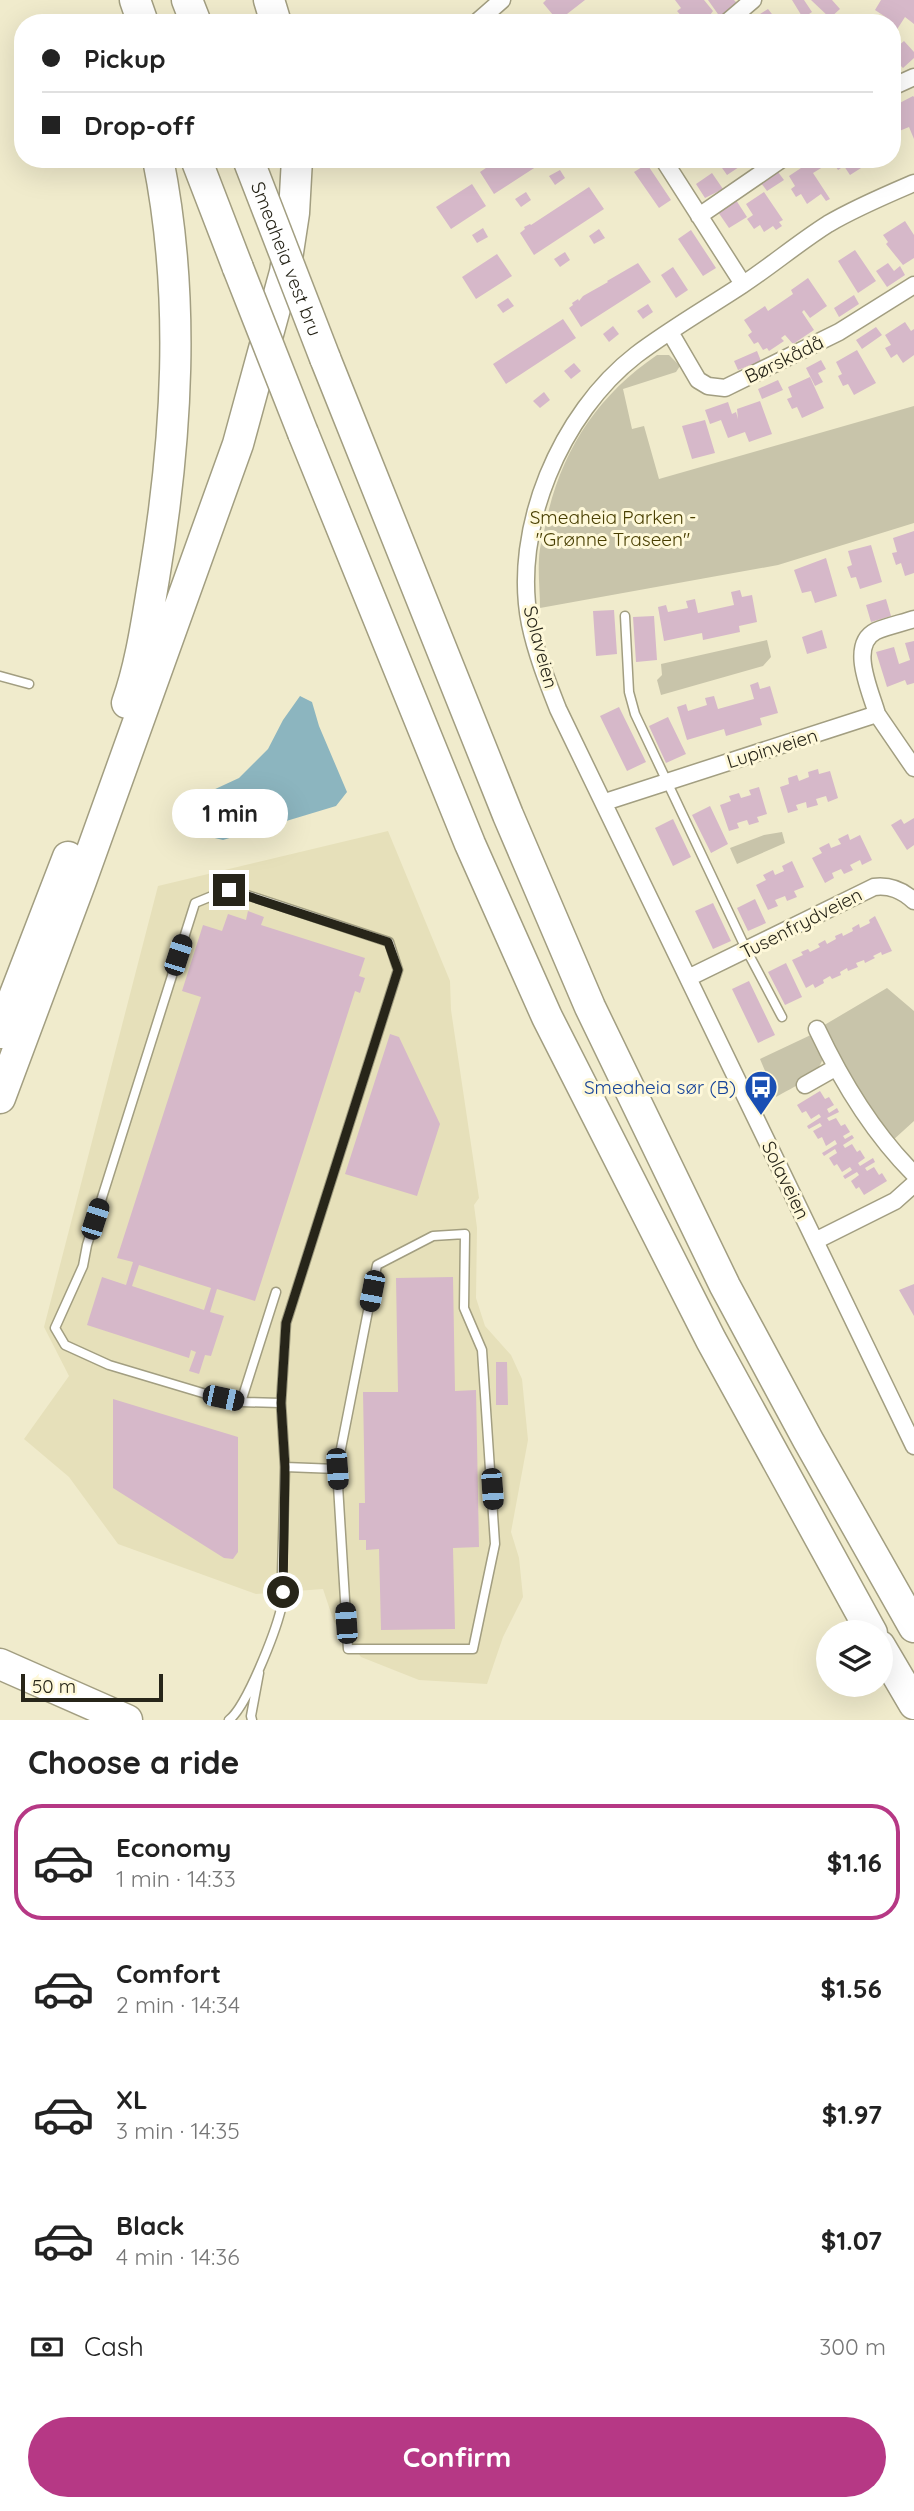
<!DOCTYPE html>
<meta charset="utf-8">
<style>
:root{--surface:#fff;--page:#f2f2f2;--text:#222;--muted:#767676;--line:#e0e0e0;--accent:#b63885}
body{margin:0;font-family:Quicksand,sans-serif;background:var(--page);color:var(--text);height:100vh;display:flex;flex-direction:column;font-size:26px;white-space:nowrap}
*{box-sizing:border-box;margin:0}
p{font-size:23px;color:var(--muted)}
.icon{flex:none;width:38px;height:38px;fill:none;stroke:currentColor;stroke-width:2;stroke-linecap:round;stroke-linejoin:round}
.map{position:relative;height:1720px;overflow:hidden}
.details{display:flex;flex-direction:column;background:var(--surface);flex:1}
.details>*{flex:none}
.top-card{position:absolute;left:14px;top:14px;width:887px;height:154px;border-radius:28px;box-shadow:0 7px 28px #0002;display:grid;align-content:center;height:154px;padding:0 28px;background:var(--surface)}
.tools{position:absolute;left:816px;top:1620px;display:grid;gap:14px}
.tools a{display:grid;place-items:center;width:77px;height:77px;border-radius:50%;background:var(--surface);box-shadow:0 7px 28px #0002;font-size:35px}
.scale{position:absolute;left:21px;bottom:18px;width:142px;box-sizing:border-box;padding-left:7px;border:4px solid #272519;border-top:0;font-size:19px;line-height:24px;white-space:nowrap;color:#272519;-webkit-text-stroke:5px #fef8d9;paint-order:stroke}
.end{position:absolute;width:32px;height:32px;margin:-16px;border:9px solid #272519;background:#fff;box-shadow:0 0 0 4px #fff}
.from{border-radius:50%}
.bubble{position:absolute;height:49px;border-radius:24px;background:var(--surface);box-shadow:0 7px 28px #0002;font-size:23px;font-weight:800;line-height:49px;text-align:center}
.car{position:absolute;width:21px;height:42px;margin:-21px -10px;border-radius:9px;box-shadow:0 0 5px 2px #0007;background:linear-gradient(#222 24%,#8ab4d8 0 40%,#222 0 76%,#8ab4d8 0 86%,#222 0)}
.top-card b{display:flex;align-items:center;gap:24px;height:66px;font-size:26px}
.top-card b+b{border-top:2px solid var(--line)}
.top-card i{width:18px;height:18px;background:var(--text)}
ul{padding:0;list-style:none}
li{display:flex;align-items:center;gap:21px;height:116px;margin:0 14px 10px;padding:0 14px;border:4px solid transparent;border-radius:28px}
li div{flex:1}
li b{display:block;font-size:26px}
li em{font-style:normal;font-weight:800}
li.active{border-color:var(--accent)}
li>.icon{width:63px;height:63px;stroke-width:1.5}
h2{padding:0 28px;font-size:32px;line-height:84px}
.pay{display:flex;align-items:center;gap:18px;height:77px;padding:0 28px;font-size:26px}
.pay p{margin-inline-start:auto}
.button{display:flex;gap:14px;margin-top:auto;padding:14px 28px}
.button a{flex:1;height:80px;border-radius:42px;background:var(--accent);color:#fff;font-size:28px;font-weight:800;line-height:80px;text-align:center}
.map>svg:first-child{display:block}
.built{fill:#e6e0ba}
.green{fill:#c8c4aa}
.water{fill:#8cb5bf}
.building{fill:#d6b8c9;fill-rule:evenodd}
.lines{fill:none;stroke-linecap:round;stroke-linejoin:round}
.lane-casing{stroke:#a29e81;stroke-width:11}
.street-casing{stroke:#a29e81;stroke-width:19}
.highway-casing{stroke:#a29e81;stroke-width:33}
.lane{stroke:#fff;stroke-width:8}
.street{stroke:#fff;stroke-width:16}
.highway{stroke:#fff;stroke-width:30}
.highway-bridge-casing{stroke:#a29e81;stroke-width:33;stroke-linecap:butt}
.highway-bridge{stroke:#fff;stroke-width:30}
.route{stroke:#272519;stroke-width:9}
.labels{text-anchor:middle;stroke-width:6;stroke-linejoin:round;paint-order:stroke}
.street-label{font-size:19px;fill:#272519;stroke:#fef8d9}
.park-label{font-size:19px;fill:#483e00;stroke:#fef8d9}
.transit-label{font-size:19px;fill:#164399;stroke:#fef8d9;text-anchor:end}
</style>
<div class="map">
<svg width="914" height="1720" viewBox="0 0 914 1720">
<rect width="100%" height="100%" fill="#f0ebcc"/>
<path class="built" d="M 388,831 L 450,981 L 451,1010 L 479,1198 L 474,1205 L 477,1228 L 476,1298 L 485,1326 L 511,1355 L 522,1379 L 528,1440 L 511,1532 L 519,1558 L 523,1597 L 503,1637 L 487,1684 L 419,1680 L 361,1657 L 334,1622 L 323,1589 L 256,1594 L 118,1544 L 69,1477 L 24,1439 L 69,1376 L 44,1327 L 158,886 Z"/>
<path class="green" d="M 657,355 L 669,355 L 680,366 L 676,372 L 623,389 L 632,429 L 644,426 L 659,479 L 914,406 L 914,523 L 778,565 L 540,608 C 540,592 538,575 539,559 C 539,547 544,534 546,522 C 561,451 597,396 657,355 Z
M 767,640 L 771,657 L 763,666 L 661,695 L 657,680 L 662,675 L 661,664 Z
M 782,832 L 785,843 L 737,864 L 730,848 L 764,835 Z
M 887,988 L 914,1011 L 914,1121 L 892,1141 L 837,1068 L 821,1027 Z
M 815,1033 C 817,1038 822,1044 823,1049 C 827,1074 793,1087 776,1097 L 760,1059 Z"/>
<path class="water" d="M 300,696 L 312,702 L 319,726 L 347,792 L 336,806 L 223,840 L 190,832 L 185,803 L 239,778 L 268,749 L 283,720 Z"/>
<path class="building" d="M 546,0 L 585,0 L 558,21 L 543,3 Z
M 675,0 L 704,0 L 713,11 L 705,22 L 703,19 L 694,23 L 688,16 L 684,19 L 677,11 L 681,8 Z
M 708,0 L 734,0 L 737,3 L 720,17 Z
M 792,0 L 804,0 L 812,12 L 803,18 Z
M 811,0 L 832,0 L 840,9 L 830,18 Z
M 881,0 L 914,0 L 914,24 L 905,17 L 896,31 L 892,29 L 892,23 L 884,23 L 887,18 L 875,10 Z
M 768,9 L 779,23 L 752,23 L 754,21 L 752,19 Z
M 904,41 L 914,52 L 914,58 L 903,68 L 892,57 L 892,51 Z
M 913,96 L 914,97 L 914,139 L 909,127 L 892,134 L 892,122 L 895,121 L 892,107 Z
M 499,159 L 548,159 L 494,194 L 480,172 Z
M 710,159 L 743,159 L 745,163 L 727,175 L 720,165 L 718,166 L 715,162 L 713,163 Z
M 808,159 L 829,159 L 831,162 L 813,173 L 830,199 L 826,201 L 821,194 L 807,204 L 801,194 L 796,197 L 791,189 L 795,186 L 789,176 L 807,164 L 810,167 L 812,166 Z
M 831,159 L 866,159 L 869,163 L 850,175 L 844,166 L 838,170 Z
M 647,164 L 671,200 L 659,208 L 634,172 Z
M 560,170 L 565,178 L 555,185 L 549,176 Z
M 778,172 L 784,180 L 767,191 L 761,183 Z
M 712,173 L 723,189 L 705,198 L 696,184 Z
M 472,184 L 486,206 L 451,229 L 436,207 Z
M 589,187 L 604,209 L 534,255 L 520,233 L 525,229 L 524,227 L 530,224 L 531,225 Z
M 526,192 L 531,200 L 521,207 L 515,199 Z
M 764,192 L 783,220 L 779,222 L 782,226 L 776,230 L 773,226 L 764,232 L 760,225 L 754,229 L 747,219 L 753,215 L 746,204 Z
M 736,200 L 747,217 L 729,228 L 718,212 Z
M 905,221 L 914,235 L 914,258 L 903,265 L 886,244 L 888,242 L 883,235 Z
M 483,228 L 488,237 L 477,243 L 472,235 Z
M 599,229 L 605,238 L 594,244 L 589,236 Z
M 691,230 L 716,268 L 703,276 L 678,239 Z
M 855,250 L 876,281 L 858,293 L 838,261 Z
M 565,252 L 570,260 L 560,267 L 554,259 Z
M 497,254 L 512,276 L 476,299 L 462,277 Z
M 638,263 L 651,282 L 581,327 L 569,308 L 573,305 L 572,303 L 578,299 L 579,301 L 583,296 L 608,282 L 607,281 Z
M 888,263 L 894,271 L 900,266 L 905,275 L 887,287 L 876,271 Z
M 673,267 L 688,290 L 676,298 L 661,275 Z
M 808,278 L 827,306 L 810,318 L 804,310 L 802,312 L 814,330 L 793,344 L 785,335 L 781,338 L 784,341 L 769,351 L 767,348 L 763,350 L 758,342 L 754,344 L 748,335 L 752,332 L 744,320 L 765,306 L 768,311 L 793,294 L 791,290 Z
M 854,295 L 859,304 L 839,317 L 834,308 Z
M 508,298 L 514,306 L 503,313 L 497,305 Z
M 648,304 L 653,312 L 643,319 L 637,311 Z
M 563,319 L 576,338 L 506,384 L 493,364 Z
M 905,322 L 911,331 L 914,329 L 914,355 L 903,363 L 897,354 L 891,358 L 885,348 L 891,345 L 885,335 Z
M 613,326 L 619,334 L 609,342 L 603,334 Z
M 876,327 L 882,335 L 862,349 L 856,340 Z
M 857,350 L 876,383 L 854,395 L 848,384 L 843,386 L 838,376 L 842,374 L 836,362 Z
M 757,351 L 761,361 L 738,370 L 734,361 Z
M 821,360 L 826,369 L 818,373 L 823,382 L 815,386 L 806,368 Z
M 574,363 L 581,371 L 571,379 L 564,371 Z
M 810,377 L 824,408 L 802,418 L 797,407 L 792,409 L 787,399 L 792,397 L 788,387 Z
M 778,380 L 783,390 L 762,399 L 758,389 Z
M 544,392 L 550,400 L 540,408 L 533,401 Z
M 760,401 L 772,434 L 749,442 L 745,432 L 728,438 L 721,420 L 710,424 L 705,410 L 728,402 L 732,414 L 736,412 L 738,419 L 737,409 Z
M 705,420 L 715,453 L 692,459 L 682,426 Z
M 914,531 L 914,573 L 905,576 L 901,563 L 896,565 L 892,553 L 897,552 L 893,538 Z
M 871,545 L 882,582 L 860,589 L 856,577 L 851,578 L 847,567 L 852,565 L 848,551 Z
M 826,558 L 837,596 L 815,603 L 811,591 L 802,593 L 794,570 Z
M 740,590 L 742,597 L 752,595 L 757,622 L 739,626 L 740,632 L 703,640 L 702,633 L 664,641 L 658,607 L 666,605 L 668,612 L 688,608 L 686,601 L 695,599 L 698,613 L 734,605 L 731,592 Z
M 886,599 L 891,616 L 871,622 L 866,605 Z
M 614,610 L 617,654 L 596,656 L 593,611 Z
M 654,616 L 657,660 L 636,662 L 633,617 Z
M 822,630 L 827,648 L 807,654 L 802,637 Z
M 914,641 L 914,683 L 907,685 L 905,680 L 887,687 L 876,652 L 894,647 L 899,664 L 910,660 L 905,643 Z
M 758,682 L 760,689 L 770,686 L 778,713 L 760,718 L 762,725 L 726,736 L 724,729 L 687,740 L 677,707 L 686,704 L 688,711 L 707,705 L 705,698 L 714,696 L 718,709 L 754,699 L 750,685 Z
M 619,707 L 646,762 L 627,771 L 600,716 Z
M 668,717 L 686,754 L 666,763 L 649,726 Z
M 818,769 L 819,774 L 830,771 L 838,798 L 828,802 L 826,796 L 816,799 L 818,805 L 807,808 L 806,802 L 796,805 L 798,810 L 788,813 L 780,787 L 789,784 L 788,778 L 797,775 L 799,781 L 809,777 L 808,772 Z
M 759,787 L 767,814 L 757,817 L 759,822 L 749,825 L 747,820 L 737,823 L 739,828 L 729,831 L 720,805 L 731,801 L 729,796 L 739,793 L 741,798 L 751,795 L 749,790 Z
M 710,806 L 728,844 L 711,853 L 692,815 Z
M 914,818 L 914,845 L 907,850 L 891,825 L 901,819 L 904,824 Z
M 673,819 L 691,857 L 673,866 L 655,828 Z
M 848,834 L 850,840 L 860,835 L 872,860 L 862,865 L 860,860 L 850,865 L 853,870 L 844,874 L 841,869 L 832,873 L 834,878 L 825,883 L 812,858 L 822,853 L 819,848 L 829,843 L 831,848 L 841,844 L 838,839 Z
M 792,861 L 804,887 L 794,891 L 797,897 L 787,901 L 785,896 L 775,900 L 778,906 L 768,910 L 756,885 L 766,880 L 763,875 L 773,870 L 775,875 L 784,871 L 782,866 Z
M 755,899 L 766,923 L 748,931 L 737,908 Z
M 713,903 L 731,941 L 713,949 L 695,911 Z
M 248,911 L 264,917 L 261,925 L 365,958 L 359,976 L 365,978 L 360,993 L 355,991 L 255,1301 L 217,1289 L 210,1312 L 224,1316 L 211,1356 L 205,1355 L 199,1374 L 189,1371 L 196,1352 L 191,1350 L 189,1358 L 87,1325 L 102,1277 L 126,1285 L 133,1262 L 117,1258 L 201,997 L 182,991 L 203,925 L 222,931 L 228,914 L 246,920 ZM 139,1265 L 211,1288 L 204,1310 L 132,1286 Z
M 875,916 L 892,951 L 882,955 L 881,952 L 873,956 L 875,958 L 865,963 L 864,960 L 856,963 L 858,967 L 848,971 L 847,968 L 840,972 L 841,975 L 832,979 L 830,976 L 823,980 L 824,983 L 815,988 L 813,984 L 806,988 L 792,960 L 803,955 L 801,952 L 808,949 L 810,952 L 820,947 L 818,944 L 825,940 L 827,944 L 836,939 L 835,936 L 842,933 L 843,936 L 853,931 L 852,928 L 859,924 L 860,928 L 870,923 L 869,920 Z
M 786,963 L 802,997 L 785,1005 L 768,972 Z
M 749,981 L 775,1035 L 758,1043 L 732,989 Z
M 390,1034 L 399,1037 L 440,1124 L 417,1196 L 345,1174 Z
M 820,1091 L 825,1099 L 829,1097 L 834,1105 L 827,1109 L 829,1113 L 837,1108 L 839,1112 L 827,1118 L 829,1121 L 836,1118 L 841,1126 L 845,1124 L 850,1132 L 843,1136 L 845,1139 L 852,1135 L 854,1138 L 843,1145 L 845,1148 L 852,1144 L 857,1152 L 860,1150 L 865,1158 L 858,1163 L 860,1166 L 873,1158 L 875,1162 L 865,1168 L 867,1171 L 874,1167 L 879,1175 L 882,1173 L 887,1181 L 864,1195 L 859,1187 L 856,1189 L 851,1181 L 859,1175 L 857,1172 L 845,1179 L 843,1176 L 852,1170 L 850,1167 L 842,1172 L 837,1164 L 834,1166 L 829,1158 L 837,1153 L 835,1149 L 824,1156 L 822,1153 L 837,1144 L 835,1140 L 826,1146 L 822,1137 L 818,1139 L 813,1131 L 822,1126 L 820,1123 L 809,1129 L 808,1128 L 807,1126 L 821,1117 L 819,1114 L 811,1119 L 806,1111 L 802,1113 L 797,1105 Z
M 453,1277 L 455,1391 L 476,1390 L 479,1547 L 453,1548 L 455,1629 L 381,1630 L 379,1549 L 366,1550 L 366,1540 L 359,1540 L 359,1503 L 365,1503 L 363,1392 L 398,1392 L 396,1278 Z
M 914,1284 L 914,1316 L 899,1290 Z
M 496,1362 L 507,1362 L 508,1405 L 496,1405 Z
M 113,1399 L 238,1437 L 238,1552 L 233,1559 L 224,1558 L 113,1488 Z"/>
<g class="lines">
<defs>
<path id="lane" d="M 625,616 L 629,692 L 635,714 L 747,951 L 782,1017
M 0,676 L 29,684
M 465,1234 L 464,1308 L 482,1350 L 495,1544 L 473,1649 L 348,1649 L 337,1469 L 377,1265 L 433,1236 Z
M 241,1402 L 276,1292
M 285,1467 L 337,1469
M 229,1720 C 247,1706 275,1633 281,1609 L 285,1467 L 281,1403 L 241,1402 L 206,1394 L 109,1365 L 65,1345 L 55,1328 L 83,1266 L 87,1245 L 195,903 L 229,889 L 389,942 L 398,970 L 286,1323 L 281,1403
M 252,1720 L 251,1716 L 259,1673"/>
<path id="street" d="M 477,22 L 502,0
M 726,23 L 753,0
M 892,87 L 914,77
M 663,159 L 743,284
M 914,183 C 886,195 855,208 828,224 C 798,243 771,266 742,285 C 707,308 669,330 636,355 C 561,413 511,529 530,624 C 536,653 547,681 558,709 L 914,1446
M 699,216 L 782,159
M 670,332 L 698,380 L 708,386 L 725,388 L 839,332 L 914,285
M 877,714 C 871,692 848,645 876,631 C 888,626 902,623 914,619
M 605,802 L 877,714 L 914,768
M 688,978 L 874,887 C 890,885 902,890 914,901
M 817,1029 C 842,1082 872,1132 914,1174
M 805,1085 L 835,1068
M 815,1241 L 895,1201 L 914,1184"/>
<path id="highway" d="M 135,0 L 143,23
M 187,0 L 196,23
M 269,0 L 276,23
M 196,159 L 238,268
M 325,358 L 508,815 L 590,1007 L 725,1286 L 808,1440 L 914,1627
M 303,433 L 470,844 L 547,1017 L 711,1340 L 872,1633
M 127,703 C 141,664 147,619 154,578 C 177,440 186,298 158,159
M 0,1033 L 68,857
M 0,1098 L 81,881 L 238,444 L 285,272 L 294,213 L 297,159
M 880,1646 L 914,1704
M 0,1664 L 127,1720"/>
</defs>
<use href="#lane" class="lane-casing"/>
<use href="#street" class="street-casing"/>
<use href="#highway" class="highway-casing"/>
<use href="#lane" class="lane"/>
<use href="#street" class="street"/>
<use href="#highway" class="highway"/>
<defs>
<g id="highway-bridge">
<path id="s1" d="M 248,159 L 325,358"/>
<path d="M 238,268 L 303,433"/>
</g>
</defs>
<use href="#highway-bridge" class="highway-bridge-casing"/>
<use href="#highway-bridge" class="highway-bridge"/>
</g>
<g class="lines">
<path class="route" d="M 229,890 L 388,942 L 398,970 L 286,1323 L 281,1403 L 285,1467 L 283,1592"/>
</g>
<defs>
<symbol id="bus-pin" viewBox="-11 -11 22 30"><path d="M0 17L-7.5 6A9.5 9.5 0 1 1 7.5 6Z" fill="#1a4fb4" stroke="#fef8d9"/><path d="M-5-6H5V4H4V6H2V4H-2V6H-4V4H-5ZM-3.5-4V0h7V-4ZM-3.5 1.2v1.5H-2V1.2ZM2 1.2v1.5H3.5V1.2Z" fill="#fff"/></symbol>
</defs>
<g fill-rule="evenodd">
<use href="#bus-pin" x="742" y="1068" width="38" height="52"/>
</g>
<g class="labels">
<g class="street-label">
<text dy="7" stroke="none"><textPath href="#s1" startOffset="107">Smeaheia vest bru</textPath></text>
<text transform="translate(784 359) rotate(-26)" y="7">Børskådå</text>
<text transform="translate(541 647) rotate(75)" y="7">Solaveien</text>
<text transform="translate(772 748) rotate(-17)" y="7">Lupinveien</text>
<text transform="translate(801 923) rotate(-27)" y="7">Tusenfrydveien</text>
<text transform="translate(786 1180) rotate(64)" y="7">Solaveien</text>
</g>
<g class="park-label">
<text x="613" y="524">Smeaheia Parken -<tspan x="613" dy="22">"Grønne Traseen"</tspan></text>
</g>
<g class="transit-label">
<text x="736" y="1094">Smeaheia sør (B)</text>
</g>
</g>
</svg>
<div class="tools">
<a><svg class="icon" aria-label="layers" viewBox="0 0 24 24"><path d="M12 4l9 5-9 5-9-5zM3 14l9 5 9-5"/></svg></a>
</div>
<div class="scale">50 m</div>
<i class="end from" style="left:283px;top:1592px"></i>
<i class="end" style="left:229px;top:890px"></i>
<div class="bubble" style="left:172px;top:789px;width:116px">1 min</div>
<i class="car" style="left:178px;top:955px;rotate:18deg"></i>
<i class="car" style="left:95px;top:1219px;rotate:18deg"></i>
<i class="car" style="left:372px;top:1291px;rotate:191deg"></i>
<i class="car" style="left:223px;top:1398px;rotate:102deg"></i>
<i class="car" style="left:337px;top:1469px;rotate:176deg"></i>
<i class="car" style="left:492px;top:1489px;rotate:176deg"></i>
<i class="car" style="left:346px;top:1623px;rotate:356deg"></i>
<div class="top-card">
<b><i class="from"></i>Pickup</b>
<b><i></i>Drop-off</b>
</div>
</div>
<section class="details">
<h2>Choose a ride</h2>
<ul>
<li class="active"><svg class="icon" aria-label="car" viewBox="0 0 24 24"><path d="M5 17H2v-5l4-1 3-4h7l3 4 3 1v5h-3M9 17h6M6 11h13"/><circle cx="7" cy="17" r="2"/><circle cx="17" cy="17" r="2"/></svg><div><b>Economy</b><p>1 min · 14:33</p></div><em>$1.16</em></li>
<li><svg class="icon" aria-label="car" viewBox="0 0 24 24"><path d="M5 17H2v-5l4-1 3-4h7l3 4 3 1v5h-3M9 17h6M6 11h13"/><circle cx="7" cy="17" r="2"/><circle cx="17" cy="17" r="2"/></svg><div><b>Comfort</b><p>2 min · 14:34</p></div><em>$1.56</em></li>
<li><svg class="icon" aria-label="car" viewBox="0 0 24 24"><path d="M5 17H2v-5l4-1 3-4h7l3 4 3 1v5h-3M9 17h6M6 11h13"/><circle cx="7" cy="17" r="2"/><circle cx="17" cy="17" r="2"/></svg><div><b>XL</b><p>3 min · 14:35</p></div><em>$1.97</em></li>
<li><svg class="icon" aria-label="car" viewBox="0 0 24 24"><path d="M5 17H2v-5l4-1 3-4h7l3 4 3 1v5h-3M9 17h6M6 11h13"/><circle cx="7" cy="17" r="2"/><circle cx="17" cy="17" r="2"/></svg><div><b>Black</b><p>4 min · 14:36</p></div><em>$1.07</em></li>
</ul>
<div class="pay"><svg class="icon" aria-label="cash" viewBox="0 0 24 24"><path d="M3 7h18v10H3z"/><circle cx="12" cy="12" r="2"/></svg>Cash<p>300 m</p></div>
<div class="button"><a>Confirm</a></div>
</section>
